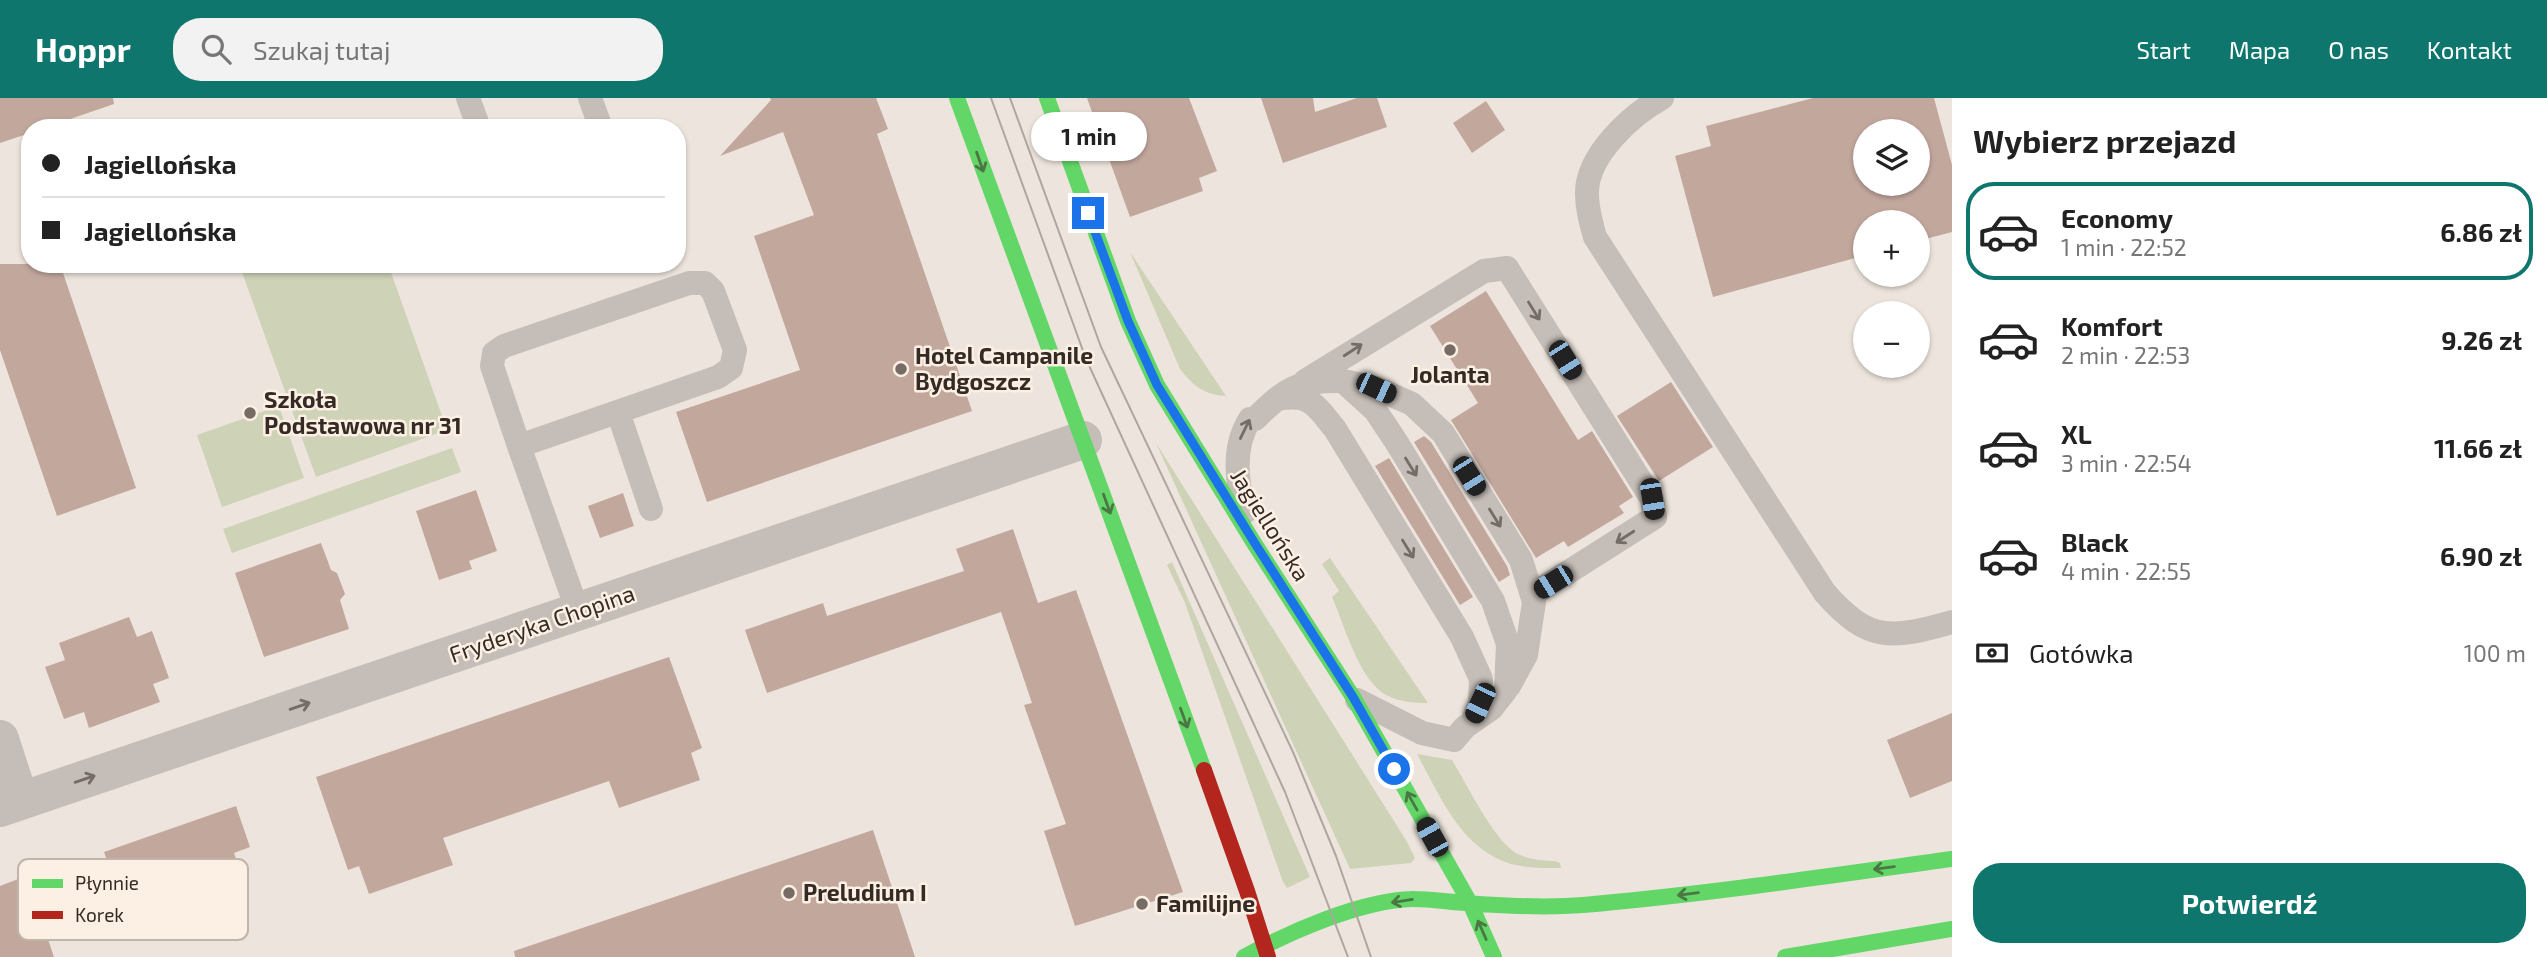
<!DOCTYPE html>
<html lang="pl">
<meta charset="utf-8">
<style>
:root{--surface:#fff;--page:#f2f2f2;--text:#222;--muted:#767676;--line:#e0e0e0;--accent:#0f766e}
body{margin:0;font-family:"Exo 2",sans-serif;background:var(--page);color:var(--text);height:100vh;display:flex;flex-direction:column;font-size:26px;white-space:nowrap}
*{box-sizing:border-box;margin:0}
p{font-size:23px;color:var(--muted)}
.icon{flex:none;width:38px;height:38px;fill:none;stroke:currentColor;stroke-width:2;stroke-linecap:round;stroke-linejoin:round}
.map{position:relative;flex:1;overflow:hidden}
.drawer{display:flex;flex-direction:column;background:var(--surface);width:595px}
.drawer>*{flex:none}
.guide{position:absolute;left:21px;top:21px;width:665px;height:154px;border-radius:28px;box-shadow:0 2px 5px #0004;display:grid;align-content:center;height:154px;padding:0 21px;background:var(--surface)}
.fabs{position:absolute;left:1853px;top:21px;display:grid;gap:14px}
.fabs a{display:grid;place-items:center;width:77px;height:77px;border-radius:50%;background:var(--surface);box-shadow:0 2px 5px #0004;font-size:35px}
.end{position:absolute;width:32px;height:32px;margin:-16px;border:9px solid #1a73e8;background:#fff;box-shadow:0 0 0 4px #fff}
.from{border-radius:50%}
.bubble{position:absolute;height:49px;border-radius:24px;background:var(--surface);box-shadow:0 2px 5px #0004;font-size:23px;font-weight:700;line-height:49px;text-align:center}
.car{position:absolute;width:21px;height:42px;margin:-21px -10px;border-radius:9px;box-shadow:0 0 5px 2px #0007;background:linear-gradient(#222 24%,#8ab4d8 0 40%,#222 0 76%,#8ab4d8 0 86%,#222 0)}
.guide b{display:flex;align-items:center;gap:24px;height:66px;font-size:26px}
.guide b+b{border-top:2px solid var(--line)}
.guide i{width:18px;height:18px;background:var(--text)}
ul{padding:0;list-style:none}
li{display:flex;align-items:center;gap:21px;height:98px;margin:0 14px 10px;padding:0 7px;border:4px solid transparent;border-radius:28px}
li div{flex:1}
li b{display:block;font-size:26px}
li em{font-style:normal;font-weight:700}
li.selected{border-color:var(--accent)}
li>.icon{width:63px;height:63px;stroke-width:1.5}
h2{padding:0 21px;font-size:32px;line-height:84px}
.pay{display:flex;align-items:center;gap:18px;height:77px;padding:0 21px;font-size:26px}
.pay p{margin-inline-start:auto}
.primary-button{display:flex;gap:14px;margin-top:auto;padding:14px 21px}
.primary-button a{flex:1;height:80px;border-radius:28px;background:var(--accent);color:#fff;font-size:28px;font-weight:700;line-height:80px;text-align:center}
header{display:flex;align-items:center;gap:42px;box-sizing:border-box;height:98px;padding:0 35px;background:var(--accent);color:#fff}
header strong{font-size:33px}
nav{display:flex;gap:38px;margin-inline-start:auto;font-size:24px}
.search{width:490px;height:63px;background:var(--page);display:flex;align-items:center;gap:18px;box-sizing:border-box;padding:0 24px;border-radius:28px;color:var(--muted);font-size:26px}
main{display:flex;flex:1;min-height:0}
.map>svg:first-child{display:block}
.green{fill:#ced2b6}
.building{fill:#c2a79d;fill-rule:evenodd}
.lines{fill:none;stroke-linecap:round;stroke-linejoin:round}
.lane{stroke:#c5bdb7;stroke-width:24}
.street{stroke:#c5bdb7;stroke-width:38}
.fast{stroke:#63d668;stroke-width:16}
.jam{stroke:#b3261e;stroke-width:16}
.tram{stroke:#ada6a1;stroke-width:2}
.oneway{stroke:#4a7743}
.oneway2{stroke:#766c67}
.route{stroke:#1a73e8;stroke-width:9}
.poi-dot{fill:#766b65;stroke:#fbf0e3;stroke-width:2.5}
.labels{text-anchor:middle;stroke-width:5;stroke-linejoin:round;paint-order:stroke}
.poi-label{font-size:23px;font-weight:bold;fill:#362a25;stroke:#fbf0e3;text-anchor:start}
.street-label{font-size:23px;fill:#362a25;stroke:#fbf0e3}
.key{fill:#fbf0e3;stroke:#c0b5aa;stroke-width:2}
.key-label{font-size:19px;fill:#362a25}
</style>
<header>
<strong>Hoppr</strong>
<div class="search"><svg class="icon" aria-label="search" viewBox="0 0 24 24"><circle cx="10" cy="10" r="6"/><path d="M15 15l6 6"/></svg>Szukaj tutaj</div>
<nav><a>Start</a><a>Mapa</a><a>O nas</a><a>Kontakt</a></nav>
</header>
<main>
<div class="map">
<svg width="1952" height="859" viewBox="0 0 1952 859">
<rect width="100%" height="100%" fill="#ede5dd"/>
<path class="green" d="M 1130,154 L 1226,298 C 1205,297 1193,288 1180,271 Z
M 239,166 L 388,166 L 447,332 L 316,379 Z
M 279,308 L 304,380 L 222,409 L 197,337 Z
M 1156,345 L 1406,742 L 1415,760 L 1411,765 L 1350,771 Z
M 452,350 L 461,374 L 232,455 L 223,431 Z
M 1330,460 L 1428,605 C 1414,605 1399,604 1386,597 C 1359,582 1344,526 1332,499 L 1339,493 L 1322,466 Z
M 1172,464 L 1310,779 L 1287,790 L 1283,784 L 1185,505 L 1167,467 Z
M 1417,656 L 1452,662 C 1466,685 1492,738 1513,753 C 1524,761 1542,763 1555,763 L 1560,765 L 1561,770 C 1545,770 1527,770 1511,766 C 1461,751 1440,698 1417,656 Z"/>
<path class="building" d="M 0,0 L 113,0 L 114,6 L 44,30 L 30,30 L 30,35 L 0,45 Z
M 770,0 L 876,0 L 888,31 L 877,36 L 972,313 L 707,404 L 676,314 L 800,272 L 754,138 L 814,117 L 783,34 L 720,58 L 771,2 Z
M 1087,0 L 1189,0 L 1217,73 L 1199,80 L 1203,93 L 1130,119 Z
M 1261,0 L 1313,0 L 1315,14 L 1357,0 L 1377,0 L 1387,29 L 1283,65 Z
M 1813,0 L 1934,0 L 1952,67 L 1952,134 L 1918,143 L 1918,124 L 1866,124 L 1866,157 L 1713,199 L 1675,58 L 1711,48 L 1706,28 ZM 1866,33 L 1918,33 L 1918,86 L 1866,86 Z
M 1486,3 L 1505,32 L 1472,55 L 1453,25 Z
M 0,166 L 60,166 L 136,390 L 57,418 L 0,252 Z
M 1486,193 L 1578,342 L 1592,333 L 1633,399 L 1619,408 L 1624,415 L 1568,449 L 1564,443 L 1536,460 L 1451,322 L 1478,305 L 1430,228 Z
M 1671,284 L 1713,349 L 1659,383 L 1617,318 Z
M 1424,338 L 1431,344 L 1507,468 L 1510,477 L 1499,484 L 1414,344 Z
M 1389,360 L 1473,499 L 1460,507 L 1375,368 Z
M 476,392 L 497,453 L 469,463 L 472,471 L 439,482 L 416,413 Z
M 623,395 L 634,428 L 600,440 L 588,408 Z
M 1013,431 L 1038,505 L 1076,492 L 1183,794 L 1075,828 L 1044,733 L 1066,726 L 1024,607 L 1032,605 L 1001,514 L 767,595 L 745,532 L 823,505 L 827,518 L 964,473 L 956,451 Z
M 321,445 L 331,472 L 337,475 L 345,496 L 340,502 L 349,531 L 264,559 L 235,475 Z
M 129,519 L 137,539 L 152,533 L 169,580 L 153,586 L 160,604 L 89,630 L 84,614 L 64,621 L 45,569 L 65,562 L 59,545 Z
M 669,559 L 702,650 L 691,655 L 700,682 L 619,710 L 609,683 L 443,740 L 453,767 L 369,796 L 359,768 L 348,772 L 316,679 Z
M 1952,615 L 1952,683 L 1910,700 L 1887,642 Z
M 236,708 L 250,749 L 234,755 L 241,776 L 139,811 L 134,800 L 121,804 L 104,754 Z
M 873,732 L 915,859 L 515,859 L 514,853 Z
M 26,778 L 54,859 L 0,859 L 0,788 Z"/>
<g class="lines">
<path class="lane" d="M 468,0 L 479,30
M 590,0 L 601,30
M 1662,0 C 1631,17 1586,58 1587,96 C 1587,111 1591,125 1595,139 L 1825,495 C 1869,545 1892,541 1952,524
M 1305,283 L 1484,173 L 1507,170 L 1652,401 L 1655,419 L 1532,497
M 1343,283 L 1376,290 L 1412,306 L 1443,335 L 1521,462 L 1534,504 L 1526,557 L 1509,588
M 1278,301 C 1311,295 1316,308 1335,331 L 1462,539 L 1481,581 L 1480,605 L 1472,624
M 618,314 L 651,411
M 519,348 L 492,268 L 494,255 L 504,248 L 689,185 L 705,185 L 713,193 L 735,252 L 731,270 L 718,279 L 519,348 L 578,514
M 1245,414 C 1236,383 1232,349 1250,321 L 1255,321 C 1286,290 1298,282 1343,283 L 1375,312 L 1397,345 L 1493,503 L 1508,546 L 1506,592 L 1491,611 L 1465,629 L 1454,642 L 1422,635 L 1357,602"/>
<path class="street" d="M 0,641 L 20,703
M 0,710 L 1083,342"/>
<path class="fast" d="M 957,0 L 1204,672
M 1047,0 L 1128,223 L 1157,287 L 1254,445 L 1353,599 L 1470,805 L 1494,859
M 1244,859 C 1289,834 1362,802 1413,801 C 1431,801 1449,804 1466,805 C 1505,808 1545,810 1583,807 C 1707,796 1829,778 1952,761
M 1785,859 L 1952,831"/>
<path class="jam" d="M 1204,672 L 1247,793 L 1268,859"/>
<path class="tram" d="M 991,0 L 1086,261 L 1285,694 L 1348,859
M 1010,0 L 1101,249 L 1293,654 L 1336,758 L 1371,859"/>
</g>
<defs><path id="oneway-shaft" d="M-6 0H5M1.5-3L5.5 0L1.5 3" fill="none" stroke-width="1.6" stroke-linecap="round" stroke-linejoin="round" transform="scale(1.75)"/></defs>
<g class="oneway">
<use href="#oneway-shaft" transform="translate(980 64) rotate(71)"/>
<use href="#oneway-shaft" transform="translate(1107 406) rotate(70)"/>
<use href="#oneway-shaft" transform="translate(1184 620) rotate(70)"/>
<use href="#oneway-shaft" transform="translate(1412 703) rotate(-119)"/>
<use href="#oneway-shaft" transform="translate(1884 770) rotate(172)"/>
<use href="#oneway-shaft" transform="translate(1688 796) rotate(173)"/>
<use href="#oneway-shaft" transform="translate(1402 803) rotate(171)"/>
<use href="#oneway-shaft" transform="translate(1482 832) rotate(-114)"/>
</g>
<g class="oneway2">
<use href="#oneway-shaft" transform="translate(1534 213) rotate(58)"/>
<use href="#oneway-shaft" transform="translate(1353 252) rotate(-33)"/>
<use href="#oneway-shaft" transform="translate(1245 331) rotate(-64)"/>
<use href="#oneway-shaft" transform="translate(1411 369) rotate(58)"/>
<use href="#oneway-shaft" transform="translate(1495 420) rotate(58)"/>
<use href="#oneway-shaft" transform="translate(1625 439) rotate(147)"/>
<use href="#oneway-shaft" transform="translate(1408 451) rotate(58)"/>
<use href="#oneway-shaft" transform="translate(300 608) rotate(-19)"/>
<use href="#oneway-shaft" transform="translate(85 681) rotate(-19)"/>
</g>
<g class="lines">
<path class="route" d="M 1088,115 L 1128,223 L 1157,287 L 1254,444 L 1353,599 L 1394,671"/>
</g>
<g class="poi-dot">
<circle cx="1450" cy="252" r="7"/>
<circle cx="901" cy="271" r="7"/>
<circle cx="250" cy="315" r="7"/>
<circle cx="789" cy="795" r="7"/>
<circle cx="1142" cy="806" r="7"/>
</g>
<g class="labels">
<g class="poi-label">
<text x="915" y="266">Hotel Campanile<tspan x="915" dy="26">Bydgoszcz</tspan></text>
<text x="1450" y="285" text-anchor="middle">Jolanta</text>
<text x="264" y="310">Szkoła<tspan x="264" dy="26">Podstawowa nr 31</tspan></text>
<text x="803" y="803">Preludium I</text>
<text x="1156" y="814">Familijne</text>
</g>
<g class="street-label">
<text transform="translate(1270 427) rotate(58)" y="8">Jagiellońska</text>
<text transform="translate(542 526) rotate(-19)" y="8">Fryderyka Chopina</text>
</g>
</g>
<rect x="18" y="761" width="230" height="81" rx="10" class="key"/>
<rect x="32" y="781" width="31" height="9" fill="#63d668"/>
<rect x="32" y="813" width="31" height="8" fill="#b3261e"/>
<g class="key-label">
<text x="75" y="792">Płynnie</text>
<text x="75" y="824">Korek</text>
</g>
</svg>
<div class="fabs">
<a><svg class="icon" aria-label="layers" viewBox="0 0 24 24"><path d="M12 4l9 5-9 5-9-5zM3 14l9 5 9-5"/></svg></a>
<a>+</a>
<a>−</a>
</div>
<i class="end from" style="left:1394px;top:671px"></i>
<i class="end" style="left:1088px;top:115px"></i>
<div class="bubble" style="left:1031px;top:14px;width:116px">1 min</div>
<i class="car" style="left:1565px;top:262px;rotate:148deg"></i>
<i class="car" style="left:1376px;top:290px;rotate:115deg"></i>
<i class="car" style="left:1469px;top:378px;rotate:148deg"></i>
<i class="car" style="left:1652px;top:401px;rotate:171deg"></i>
<i class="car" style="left:1553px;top:484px;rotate:238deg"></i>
<i class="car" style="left:1480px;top:605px;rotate:205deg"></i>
<i class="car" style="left:1432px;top:739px;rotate:331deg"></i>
<div class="guide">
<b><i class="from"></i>Jagiellońska</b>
<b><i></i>Jagiellońska</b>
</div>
</div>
<section class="drawer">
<h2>Wybierz przejazd</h2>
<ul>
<li class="selected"><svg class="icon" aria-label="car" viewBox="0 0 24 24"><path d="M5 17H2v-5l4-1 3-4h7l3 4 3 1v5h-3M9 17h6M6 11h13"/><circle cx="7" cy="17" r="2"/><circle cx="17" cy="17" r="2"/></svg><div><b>Economy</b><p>1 min · 22:52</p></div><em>6.86 zł</em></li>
<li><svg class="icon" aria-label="car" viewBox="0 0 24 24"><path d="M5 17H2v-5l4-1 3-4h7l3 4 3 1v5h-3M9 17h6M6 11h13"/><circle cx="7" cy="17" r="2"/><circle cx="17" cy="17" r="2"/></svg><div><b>Komfort</b><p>2 min · 22:53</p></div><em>9.26 zł</em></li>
<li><svg class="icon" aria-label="car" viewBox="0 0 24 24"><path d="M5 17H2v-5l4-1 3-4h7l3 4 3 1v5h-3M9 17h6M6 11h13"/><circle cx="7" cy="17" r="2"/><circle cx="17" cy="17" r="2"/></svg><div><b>XL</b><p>3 min · 22:54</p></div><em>11.66 zł</em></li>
<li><svg class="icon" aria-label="car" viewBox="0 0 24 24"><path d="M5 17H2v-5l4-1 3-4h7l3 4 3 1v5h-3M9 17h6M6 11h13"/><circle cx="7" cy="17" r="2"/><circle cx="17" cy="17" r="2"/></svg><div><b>Black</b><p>4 min · 22:55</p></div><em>6.90 zł</em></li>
</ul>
<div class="pay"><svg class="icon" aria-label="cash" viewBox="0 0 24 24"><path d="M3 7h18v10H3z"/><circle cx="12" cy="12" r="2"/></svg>Gotówka<p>100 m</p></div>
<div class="primary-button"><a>Potwierdź</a></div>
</section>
</main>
